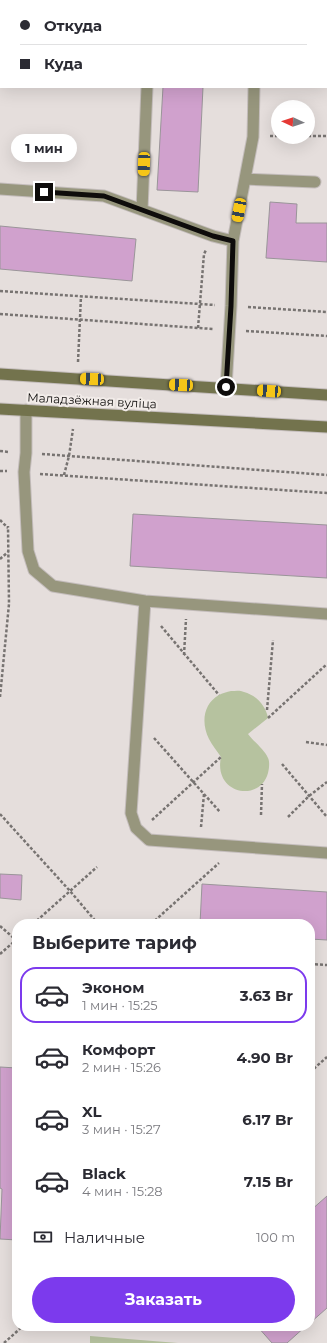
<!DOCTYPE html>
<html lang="ru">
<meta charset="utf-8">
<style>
:root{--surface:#fff;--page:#f7f7f7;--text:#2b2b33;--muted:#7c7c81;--line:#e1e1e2;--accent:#7c3aed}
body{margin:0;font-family:Montserrat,sans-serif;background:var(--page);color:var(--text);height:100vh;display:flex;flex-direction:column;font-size:15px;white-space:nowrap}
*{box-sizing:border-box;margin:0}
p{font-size:13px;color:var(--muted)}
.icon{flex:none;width:22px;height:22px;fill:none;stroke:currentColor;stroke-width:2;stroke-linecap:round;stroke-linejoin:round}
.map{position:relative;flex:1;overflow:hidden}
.side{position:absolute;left:12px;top:919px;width:303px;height:412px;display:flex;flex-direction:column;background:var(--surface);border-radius:16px;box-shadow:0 4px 16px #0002}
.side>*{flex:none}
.top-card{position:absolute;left:0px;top:0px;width:327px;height:88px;box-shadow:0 4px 16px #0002;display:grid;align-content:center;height:88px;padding:0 20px;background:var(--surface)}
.needle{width:26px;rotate:273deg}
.fabs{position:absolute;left:271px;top:100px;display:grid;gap:8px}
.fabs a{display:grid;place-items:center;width:44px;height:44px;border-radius:50%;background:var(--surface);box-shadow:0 4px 16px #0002;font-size:20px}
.end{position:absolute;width:18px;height:18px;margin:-9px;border:5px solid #0e0c0b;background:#fff;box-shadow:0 0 0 2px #fff}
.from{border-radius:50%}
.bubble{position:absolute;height:28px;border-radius:14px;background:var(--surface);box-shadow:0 4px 16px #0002;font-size:13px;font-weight:700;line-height:28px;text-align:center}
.car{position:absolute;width:12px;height:24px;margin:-12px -6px;border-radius:5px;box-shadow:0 0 3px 1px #0007;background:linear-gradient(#f5c518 24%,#345 0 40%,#f5c518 0 76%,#345 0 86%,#f5c518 0)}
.top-card b{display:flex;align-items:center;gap:14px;height:38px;font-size:15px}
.top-card b+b{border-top:1px solid var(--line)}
.top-card i{width:10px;height:10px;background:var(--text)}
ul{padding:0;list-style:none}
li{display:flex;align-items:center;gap:12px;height:56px;margin:0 8px 6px;padding:0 12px;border:2px solid transparent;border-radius:16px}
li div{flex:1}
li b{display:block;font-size:15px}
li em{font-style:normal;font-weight:700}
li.active{border-color:var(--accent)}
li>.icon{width:36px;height:36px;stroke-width:1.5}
h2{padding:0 20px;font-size:18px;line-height:48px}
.pay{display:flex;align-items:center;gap:10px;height:44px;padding:0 20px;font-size:15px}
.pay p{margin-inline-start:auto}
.primary-button{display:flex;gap:8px;margin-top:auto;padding:8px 20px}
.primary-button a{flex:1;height:46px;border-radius:24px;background:var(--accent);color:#fff;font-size:16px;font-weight:700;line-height:46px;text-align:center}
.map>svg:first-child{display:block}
.green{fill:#b6c29f}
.building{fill:#d0a1cd;stroke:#9a9599}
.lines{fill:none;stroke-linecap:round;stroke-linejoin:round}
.service-casing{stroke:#c3bcbb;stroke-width:13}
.secondary-casing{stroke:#c3bcbb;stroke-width:13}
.path{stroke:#777371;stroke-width:2.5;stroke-dasharray:3 2;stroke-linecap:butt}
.service{stroke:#97967d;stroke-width:11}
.secondary{stroke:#73734d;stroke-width:11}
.route{stroke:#0e0c0b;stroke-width:5}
.labels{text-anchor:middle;stroke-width:4;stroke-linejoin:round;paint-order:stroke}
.street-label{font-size:12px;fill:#0e0c0b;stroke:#f2ece9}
</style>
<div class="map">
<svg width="327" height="1343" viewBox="0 0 327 1343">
<rect width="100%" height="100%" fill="#e5dedc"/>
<path class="green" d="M 231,691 C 235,691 240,690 244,692 C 256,695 266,706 268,718 L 248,734 C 254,742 264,749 268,758 C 270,762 269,769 268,773 C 260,803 213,794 221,757 C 217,751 212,745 209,739 C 201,723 203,704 219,695 C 222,693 227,692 231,691 Z
M 90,1336 L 178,1343 L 90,1343 Z"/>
<path class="building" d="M 163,87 L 203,87 L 198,192 L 157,190 Z
M 270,202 L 297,204 L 296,223 L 327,223 L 327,262 L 266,258 Z
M 0,226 L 136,239 L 132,281 L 0,269 Z
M 133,514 L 327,525 L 327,578 L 130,566 Z
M 0,874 L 22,875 L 21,900 L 0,898 Z
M 202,884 L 327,892 L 327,940 L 310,939 L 310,924 L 200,924 Z
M 0,1067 L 17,1068 L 17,1240 L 0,1239 L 2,1189 L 0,1188 Z
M 327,1196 L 327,1308 L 310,1323 L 310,1211 Z
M 257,1326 L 306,1326 L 287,1343 L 272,1343 Z"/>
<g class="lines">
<defs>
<path id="service" d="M 258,1 L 258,0
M 0,26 L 1,27
M 245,179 L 315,182
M 0,189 L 104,196 L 213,236 L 233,241
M 142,210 L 147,87
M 226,387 L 231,306 L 233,241 L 253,137 L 254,87
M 26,410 L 26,453 L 24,472 L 28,551 L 34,570 L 53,586 L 145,601 L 327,614
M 145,601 L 131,813 L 136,828 L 149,840 L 327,853"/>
<path id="secondary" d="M 0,374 L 327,395
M 0,409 L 327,427"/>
</defs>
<use href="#service" class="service-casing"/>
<use href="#secondary" class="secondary-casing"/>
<path class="path" d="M 270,136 L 278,136
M 308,136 L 327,136
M 0,291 L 215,305
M 248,307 L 327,312
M 0,314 L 213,329
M 198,328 L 204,254 L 206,250
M 246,331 L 327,336
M 78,362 L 81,296
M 0,451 L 9,452
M 42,454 L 327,475
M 0,471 L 7,471
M 40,474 L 327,493
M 64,475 L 69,456 L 73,429
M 0,520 L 8,528
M 0,559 L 8,552
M 161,626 L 219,695
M 184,655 L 186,619
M 0,697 L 9,604 L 8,526
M 267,710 L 273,640
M 268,718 L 327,664
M 154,738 L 220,812
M 306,742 L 327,745
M 282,764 L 327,817
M 0,814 L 70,891 L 98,924
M 261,815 L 262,784
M 288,817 L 309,796 L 327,782
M 152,820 L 221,757
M 201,827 L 204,794
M 33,924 L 97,867
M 151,924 L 219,863
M 0,926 L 16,940
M 0,954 L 17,939
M 310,964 L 327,965
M 310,1072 L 327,1057
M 4,1343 L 23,1326"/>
<use href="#service" class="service"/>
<use href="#secondary" class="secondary"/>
</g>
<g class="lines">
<path class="route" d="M 44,192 L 104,196 L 213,236 L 233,241 L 231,306 L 226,387"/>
</g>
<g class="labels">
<g class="street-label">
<text transform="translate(92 401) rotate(3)" y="4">Маладзёжная вуліца</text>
</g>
</g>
</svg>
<div class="fabs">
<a><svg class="needle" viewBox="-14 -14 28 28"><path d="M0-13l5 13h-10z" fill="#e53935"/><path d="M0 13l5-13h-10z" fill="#7c7c81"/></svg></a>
</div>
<i class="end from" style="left:226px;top:387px"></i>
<i class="end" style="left:44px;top:192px"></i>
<div class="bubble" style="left:11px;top:134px;width:66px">1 мин</div>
<i class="car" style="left:144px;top:164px;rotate:182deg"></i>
<i class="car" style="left:239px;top:210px;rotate:191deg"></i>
<i class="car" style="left:92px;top:379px;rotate:273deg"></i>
<i class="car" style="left:181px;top:385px;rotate:273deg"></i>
<i class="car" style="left:269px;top:391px;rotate:274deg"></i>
<div class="top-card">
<b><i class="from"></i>Откуда</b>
<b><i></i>Куда</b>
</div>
<section class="side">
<h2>Выберите тариф</h2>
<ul>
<li class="active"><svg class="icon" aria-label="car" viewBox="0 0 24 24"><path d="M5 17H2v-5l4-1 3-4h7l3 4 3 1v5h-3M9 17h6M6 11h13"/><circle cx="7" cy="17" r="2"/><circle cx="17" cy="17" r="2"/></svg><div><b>Эконом</b><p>1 мин · 15:25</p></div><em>3.63 Br</em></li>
<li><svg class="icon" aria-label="car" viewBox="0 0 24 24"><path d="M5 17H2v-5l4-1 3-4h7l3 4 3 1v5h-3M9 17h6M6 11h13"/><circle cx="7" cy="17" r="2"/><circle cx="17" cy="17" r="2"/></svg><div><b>Комфорт</b><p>2 мин · 15:26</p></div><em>4.90 Br</em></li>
<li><svg class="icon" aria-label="car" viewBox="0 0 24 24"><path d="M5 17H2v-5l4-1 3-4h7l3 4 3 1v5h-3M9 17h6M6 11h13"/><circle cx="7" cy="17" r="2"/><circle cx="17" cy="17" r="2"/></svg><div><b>XL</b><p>3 мин · 15:27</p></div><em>6.17 Br</em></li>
<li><svg class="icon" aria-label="car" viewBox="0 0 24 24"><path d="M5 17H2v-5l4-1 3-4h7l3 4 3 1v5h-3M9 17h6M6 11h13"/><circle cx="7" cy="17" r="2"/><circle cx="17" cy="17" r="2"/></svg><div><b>Black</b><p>4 мин · 15:28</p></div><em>7.15 Br</em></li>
</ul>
<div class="pay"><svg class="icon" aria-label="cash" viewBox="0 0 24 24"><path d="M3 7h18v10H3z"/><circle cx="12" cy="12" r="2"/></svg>Наличные<p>100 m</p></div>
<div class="primary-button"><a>Заказать</a></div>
</section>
</div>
